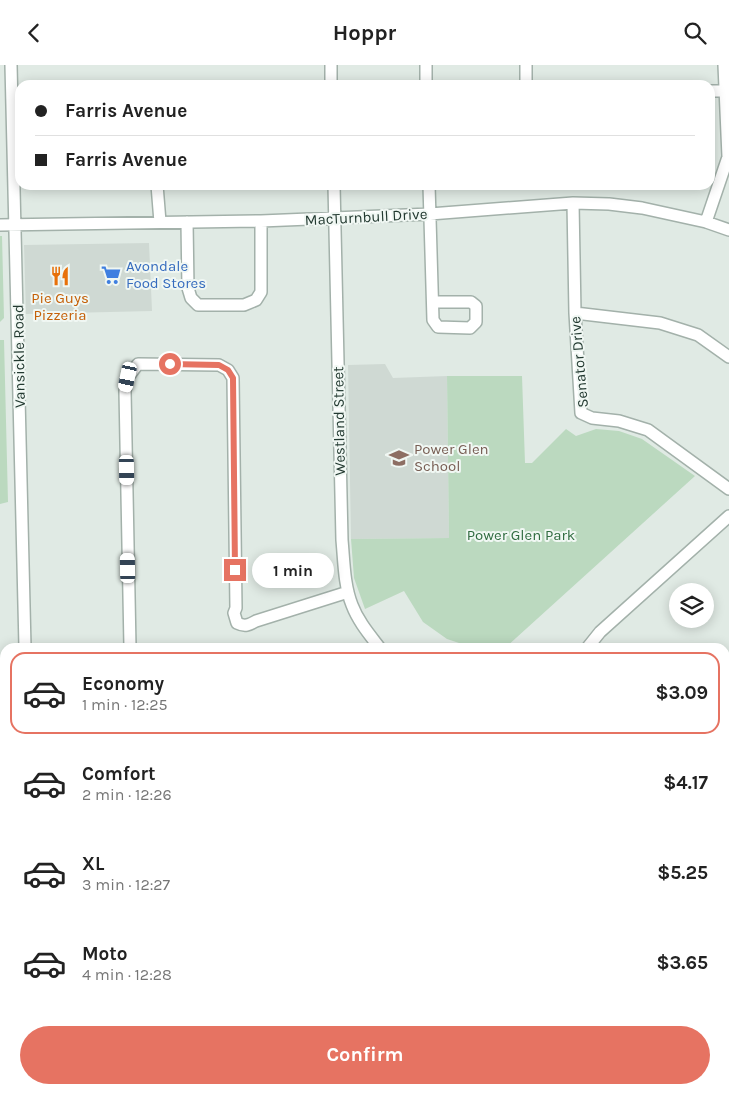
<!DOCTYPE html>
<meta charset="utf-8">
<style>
:root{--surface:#fff;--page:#f2f2f2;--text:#222;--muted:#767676;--line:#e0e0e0;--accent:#e67362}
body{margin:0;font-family:Karla,sans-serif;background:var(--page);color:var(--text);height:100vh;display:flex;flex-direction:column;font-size:19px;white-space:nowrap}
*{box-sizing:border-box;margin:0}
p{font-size:16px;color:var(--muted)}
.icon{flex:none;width:28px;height:28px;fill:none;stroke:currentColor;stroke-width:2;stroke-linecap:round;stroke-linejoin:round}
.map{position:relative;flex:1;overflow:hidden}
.sheet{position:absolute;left:0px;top:578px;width:730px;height:451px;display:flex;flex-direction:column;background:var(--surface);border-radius:15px 15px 0 0;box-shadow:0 2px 12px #0003}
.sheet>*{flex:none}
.hud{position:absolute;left:15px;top:15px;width:700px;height:110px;border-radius:15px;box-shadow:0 2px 12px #0003;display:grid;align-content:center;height:110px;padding:0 20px;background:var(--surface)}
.controls{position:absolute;left:669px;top:518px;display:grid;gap:10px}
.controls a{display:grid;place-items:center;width:45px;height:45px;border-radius:50%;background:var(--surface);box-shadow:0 2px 12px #0003;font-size:25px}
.end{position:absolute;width:22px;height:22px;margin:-11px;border:6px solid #e67362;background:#fff;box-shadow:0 0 0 2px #fff}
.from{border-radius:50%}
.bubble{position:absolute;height:35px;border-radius:18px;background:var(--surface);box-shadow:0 2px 12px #0003;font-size:16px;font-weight:700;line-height:35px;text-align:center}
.car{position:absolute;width:15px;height:30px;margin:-15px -8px;border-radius:6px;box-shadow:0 0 4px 1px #0007;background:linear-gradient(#fff 24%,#345 0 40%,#fff 0 76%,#345 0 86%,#fff 0)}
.hud b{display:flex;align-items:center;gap:18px;height:48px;font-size:19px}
.hud b+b{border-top:1px solid var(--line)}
.hud i{width:12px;height:12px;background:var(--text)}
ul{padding:9px 0 0;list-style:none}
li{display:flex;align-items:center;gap:15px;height:82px;margin:0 10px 8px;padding:0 10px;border:2px solid transparent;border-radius:15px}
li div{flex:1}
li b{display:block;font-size:19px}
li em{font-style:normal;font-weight:700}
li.active{border-color:var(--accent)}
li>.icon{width:45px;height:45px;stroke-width:1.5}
.primary-button{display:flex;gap:10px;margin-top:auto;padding:10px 20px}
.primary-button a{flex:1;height:58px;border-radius:30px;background:var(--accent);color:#fff;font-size:20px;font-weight:700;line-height:58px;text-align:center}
header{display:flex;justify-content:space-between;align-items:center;height:65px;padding:0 20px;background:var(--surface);font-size:22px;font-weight:700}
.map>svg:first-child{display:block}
.built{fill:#cfd9d3}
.green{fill:#bbd9bf}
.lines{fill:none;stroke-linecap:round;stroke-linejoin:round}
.minor-casing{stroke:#a3b1aa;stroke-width:14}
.major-casing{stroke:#bdc4c1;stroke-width:18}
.minor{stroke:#fff;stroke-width:11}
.major{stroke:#689c89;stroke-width:15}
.route{stroke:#e67362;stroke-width:6}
.labels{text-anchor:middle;stroke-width:4;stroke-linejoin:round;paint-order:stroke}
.street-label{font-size:15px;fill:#223930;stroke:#f0f7f3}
.shop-label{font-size:15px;fill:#366cbe;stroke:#f0f7f3;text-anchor:start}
.food-label{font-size:15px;fill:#c56008;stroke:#f0f7f3}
.education-label{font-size:15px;fill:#785e54;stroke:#f0f7f3;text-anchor:start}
.park-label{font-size:15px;fill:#306c40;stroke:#f0f7f3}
</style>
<header><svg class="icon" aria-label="back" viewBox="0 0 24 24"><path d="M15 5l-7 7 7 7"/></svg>Hoppr<svg class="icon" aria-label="search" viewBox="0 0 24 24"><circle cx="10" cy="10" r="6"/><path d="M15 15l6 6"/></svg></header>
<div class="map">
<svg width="729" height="1028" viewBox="0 0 729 1028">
<rect width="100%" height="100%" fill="#e0eae4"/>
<path class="built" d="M 149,178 L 152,246 L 26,249 L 24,180 Z
M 385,299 L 393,313 L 447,311 L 449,473 L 351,474 L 348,300 Z"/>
<path class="green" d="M 0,171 L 2,171 L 4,253 L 0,257 Z
M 0,275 L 4,275 L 8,437 L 0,439 Z
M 447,311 L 522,311 L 525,398 L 532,398 L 566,364 L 576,371 L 596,364 L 619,366 L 642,374 L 695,411 L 506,582 L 471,582 L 447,574 L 423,557 L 404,526 L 365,544 L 354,513 L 351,474 L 449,473 Z
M 5,840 L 5,1024 L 21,1024 L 22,1028 L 0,1028 L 0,842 Z
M 729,901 L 729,1026 L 718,1028 L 497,1028 L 497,1024 L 725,1024 L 725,906 Z"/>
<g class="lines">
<defs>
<path id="minor" d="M 11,0 L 25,582
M 331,0 L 331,20
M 426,0 L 426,20
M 526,0 L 526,20
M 710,26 L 725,26
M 157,120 L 160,157
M 334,120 L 342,475 C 344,496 344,520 352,540 C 358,556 369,569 379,582
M 429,120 L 433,255 L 438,262 L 470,263 L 476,257 L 476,241 L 471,237 L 433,237
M 573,138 L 575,248 L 581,348 L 592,353 L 619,356 L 648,365 L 729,424
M 187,157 L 188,223 L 191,233 L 198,240 L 244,240 L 256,235 L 261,227 L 261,156
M 706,157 L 728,92 L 724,0
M 0,160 L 261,156 L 430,149 L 573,138 L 609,139 L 642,143 L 706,157 L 729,165
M 575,248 L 660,258 L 698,270 L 729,292
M 130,582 L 125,326 L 128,312 L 138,299 L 219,300 L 228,305 L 233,313 L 236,543 L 234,548 L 237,558 C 245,562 249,560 256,556 L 348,527
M 588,582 L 600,567 L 729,451
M 725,776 L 729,776
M 36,1024 L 36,1028
M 141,1024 L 141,1028
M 249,1028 L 249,1024"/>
<path id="major" d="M 725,618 L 729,614
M 392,1028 L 394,1024"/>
</defs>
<use href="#minor" class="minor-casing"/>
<use href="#major" class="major-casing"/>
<use href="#minor" class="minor"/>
<use href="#major" class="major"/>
</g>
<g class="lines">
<path class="route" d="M 170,299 L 219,300 L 228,305 L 233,313 L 235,505"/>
</g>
<defs>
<symbol id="supermarket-bare" viewBox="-9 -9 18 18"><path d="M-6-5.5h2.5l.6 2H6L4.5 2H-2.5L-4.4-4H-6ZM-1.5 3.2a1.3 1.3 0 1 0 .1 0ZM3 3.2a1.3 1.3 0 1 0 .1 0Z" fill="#3f7fe0" stroke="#f0f7f3" stroke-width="2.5" paint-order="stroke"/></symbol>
<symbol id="restaurant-bare" viewBox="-9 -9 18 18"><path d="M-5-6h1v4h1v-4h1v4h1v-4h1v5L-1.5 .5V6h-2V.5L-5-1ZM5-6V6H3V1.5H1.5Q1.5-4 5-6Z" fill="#e8710a" stroke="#f0f7f3" stroke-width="2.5" paint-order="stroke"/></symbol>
<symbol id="school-bare" viewBox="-9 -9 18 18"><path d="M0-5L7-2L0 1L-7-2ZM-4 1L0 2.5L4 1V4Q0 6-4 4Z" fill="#8d6e63" stroke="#f0f7f3" stroke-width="2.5" paint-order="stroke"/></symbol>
</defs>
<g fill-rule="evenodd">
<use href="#supermarket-bare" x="97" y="196" width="28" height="28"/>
<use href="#restaurant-bare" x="46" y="197" width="28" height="28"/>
<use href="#school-bare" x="385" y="379" width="28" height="28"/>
</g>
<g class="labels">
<g class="street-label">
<text transform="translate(366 152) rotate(-3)" y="5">MacTurnbull Drive</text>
<text transform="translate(19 291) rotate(-91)" y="5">Vansickle Road</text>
<text transform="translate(579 297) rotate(-95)" y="5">Senator Drive</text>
<text transform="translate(339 356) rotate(-91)" y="5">Westland Street</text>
</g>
<g class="shop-label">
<text x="126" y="206">Avondale<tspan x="126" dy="17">Food Stores</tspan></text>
</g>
<g class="food-label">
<text x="60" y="238">Pie Guys<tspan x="60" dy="17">Pizzeria</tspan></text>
</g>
<g class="education-label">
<text x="414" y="389">Power Glen<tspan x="414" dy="17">School</tspan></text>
</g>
<g class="park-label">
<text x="521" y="475">Power Glen Park</text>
</g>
</g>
</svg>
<div class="controls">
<a><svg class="icon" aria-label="layers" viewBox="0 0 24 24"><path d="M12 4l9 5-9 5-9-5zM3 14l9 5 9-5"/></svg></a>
</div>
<i class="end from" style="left:170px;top:299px"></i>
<i class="end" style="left:235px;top:505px"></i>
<div class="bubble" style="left:252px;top:488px;width:82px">1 min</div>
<i class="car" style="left:128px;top:312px;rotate:192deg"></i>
<i class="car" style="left:127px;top:405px;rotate:179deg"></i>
<i class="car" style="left:128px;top:503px;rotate:359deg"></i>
<div class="hud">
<b><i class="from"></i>Farris Avenue</b>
<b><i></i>Farris Avenue</b>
</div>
<section class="sheet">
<ul>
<li class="active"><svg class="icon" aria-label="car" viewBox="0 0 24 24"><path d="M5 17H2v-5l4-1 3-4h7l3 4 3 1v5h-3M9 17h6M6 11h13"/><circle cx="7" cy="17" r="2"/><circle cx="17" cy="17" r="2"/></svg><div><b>Economy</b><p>1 min · 12:25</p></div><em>$3.09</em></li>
<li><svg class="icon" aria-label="car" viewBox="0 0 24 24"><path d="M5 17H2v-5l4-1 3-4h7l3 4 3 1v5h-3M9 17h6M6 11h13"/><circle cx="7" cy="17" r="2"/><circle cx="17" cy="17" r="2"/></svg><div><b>Comfort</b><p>2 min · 12:26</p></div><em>$4.17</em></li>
<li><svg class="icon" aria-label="car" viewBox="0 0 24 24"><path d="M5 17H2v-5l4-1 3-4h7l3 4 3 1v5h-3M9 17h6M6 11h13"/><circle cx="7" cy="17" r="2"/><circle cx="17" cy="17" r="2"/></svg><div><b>XL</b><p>3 min · 12:27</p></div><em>$5.25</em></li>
<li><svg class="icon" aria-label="car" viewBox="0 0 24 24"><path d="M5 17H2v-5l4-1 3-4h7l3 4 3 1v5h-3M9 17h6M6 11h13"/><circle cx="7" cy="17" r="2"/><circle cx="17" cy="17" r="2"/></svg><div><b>Moto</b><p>4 min · 12:28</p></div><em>$3.65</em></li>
</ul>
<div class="primary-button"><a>Confirm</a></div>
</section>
</div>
